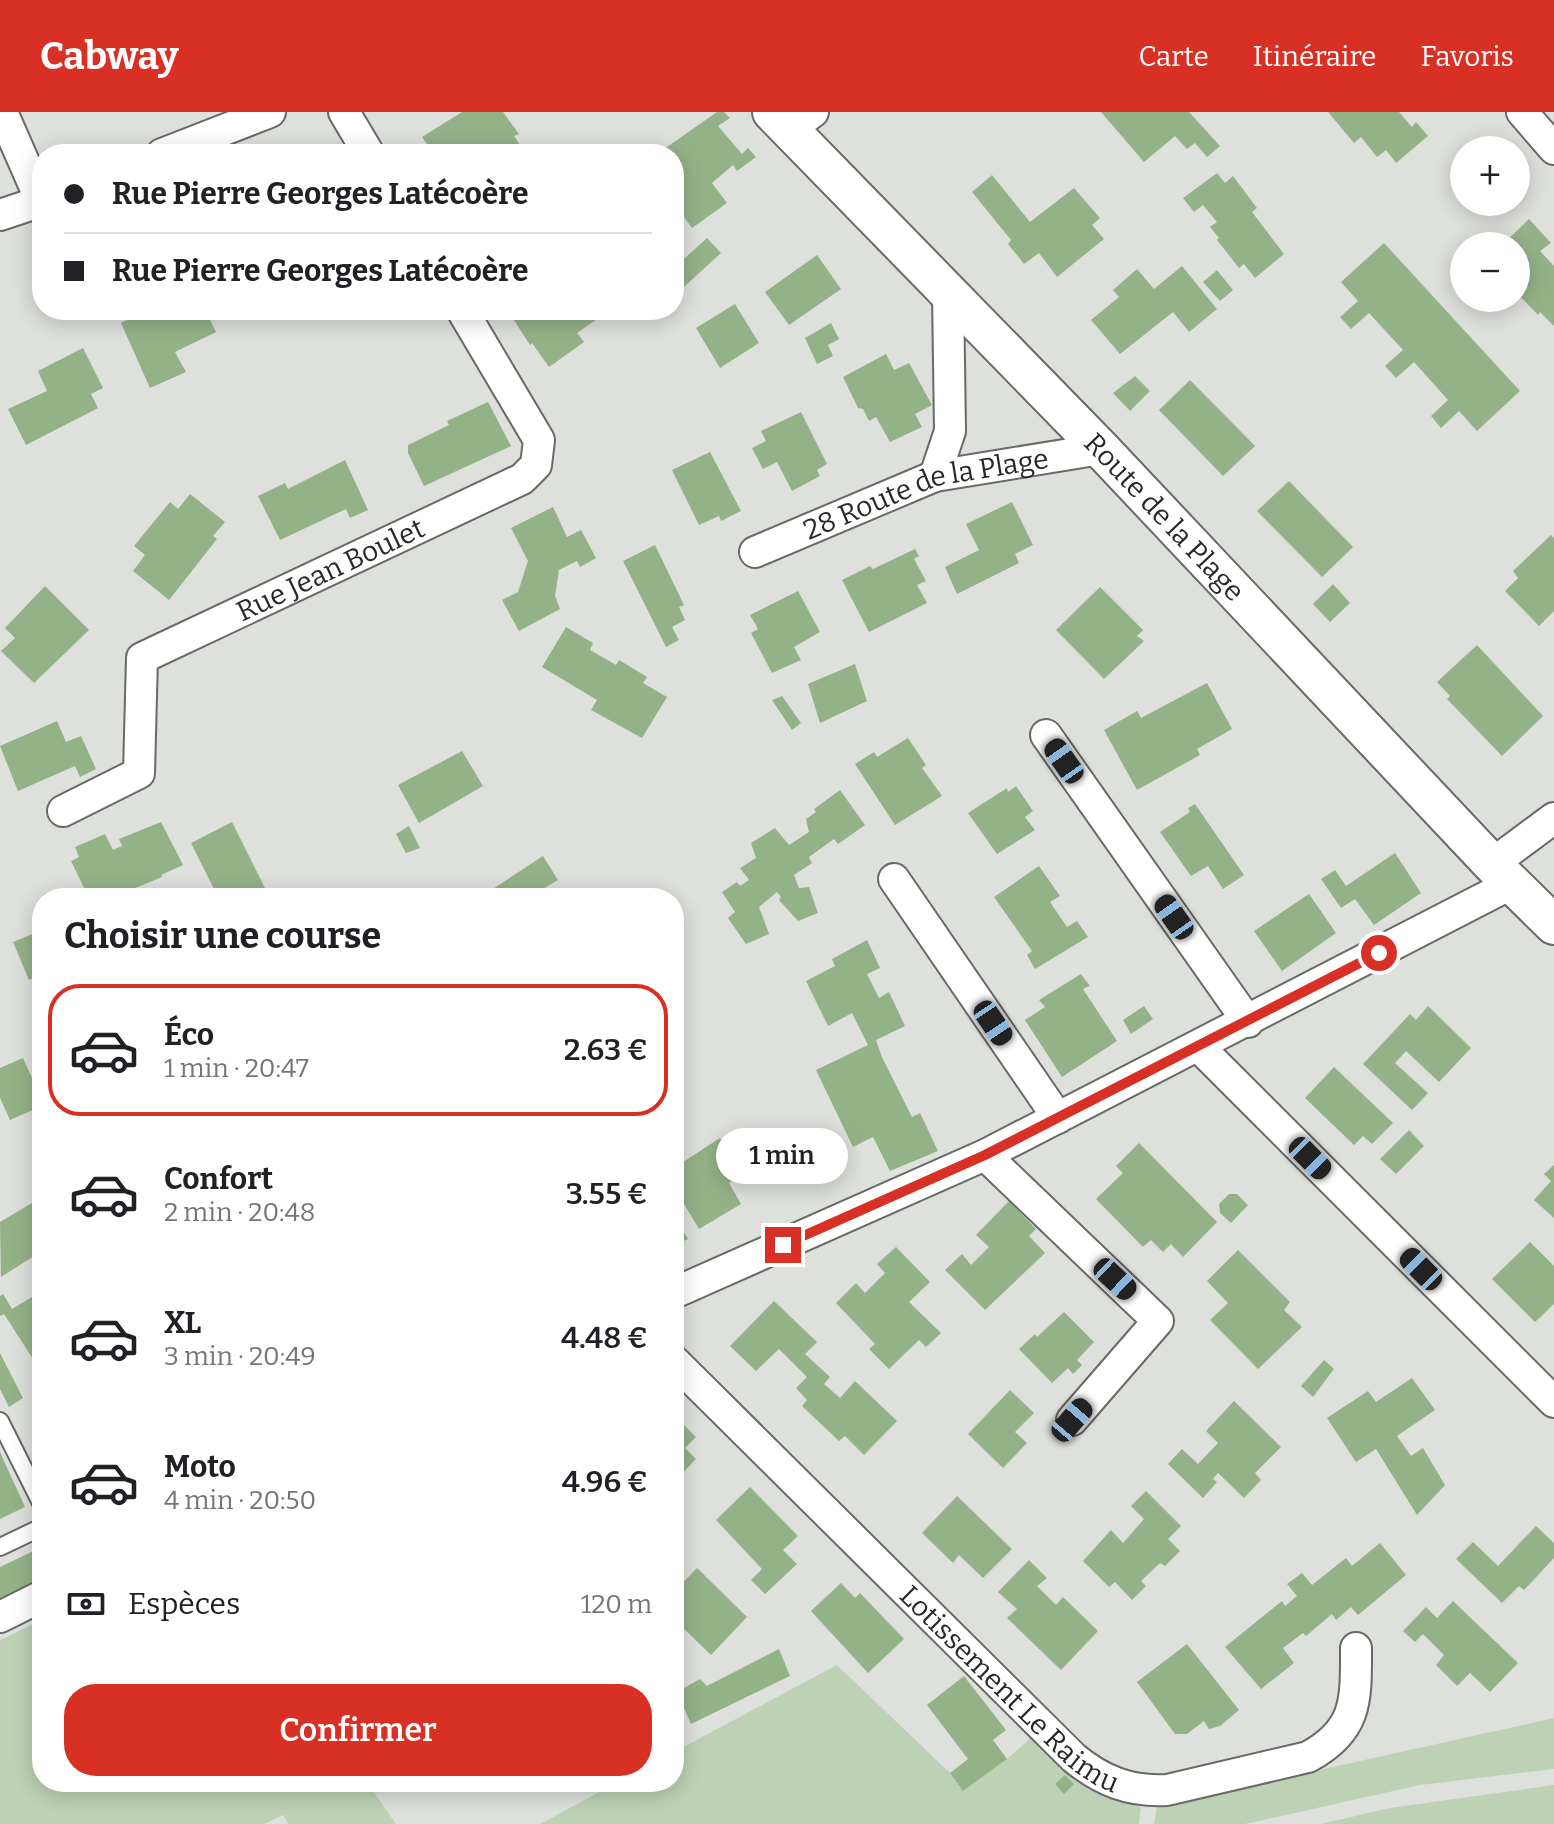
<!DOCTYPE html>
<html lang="fr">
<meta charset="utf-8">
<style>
:root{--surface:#fff;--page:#f6f6f6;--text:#202124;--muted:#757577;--line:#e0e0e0;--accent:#d93025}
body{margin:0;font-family:Bitter,serif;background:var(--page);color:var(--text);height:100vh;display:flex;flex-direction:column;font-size:30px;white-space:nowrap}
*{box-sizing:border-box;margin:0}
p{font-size:26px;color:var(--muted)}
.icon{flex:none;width:44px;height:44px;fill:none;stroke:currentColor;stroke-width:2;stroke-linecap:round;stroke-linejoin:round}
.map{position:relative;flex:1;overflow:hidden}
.drawer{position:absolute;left:32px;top:776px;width:652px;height:904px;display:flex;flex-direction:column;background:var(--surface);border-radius:32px;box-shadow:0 4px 20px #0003}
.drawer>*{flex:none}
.guide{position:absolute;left:32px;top:32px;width:652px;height:176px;border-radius:32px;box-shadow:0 4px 20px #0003;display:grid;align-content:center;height:176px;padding:0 32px;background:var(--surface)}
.fabs{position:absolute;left:1450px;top:24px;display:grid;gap:16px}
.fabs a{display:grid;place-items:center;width:80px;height:80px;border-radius:50%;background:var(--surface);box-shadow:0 4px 20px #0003;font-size:40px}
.end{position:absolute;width:36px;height:36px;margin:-18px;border:10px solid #d93025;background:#fff;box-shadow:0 0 0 4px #fff}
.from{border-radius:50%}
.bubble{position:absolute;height:56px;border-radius:28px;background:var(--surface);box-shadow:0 4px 20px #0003;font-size:26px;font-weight:600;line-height:56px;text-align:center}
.car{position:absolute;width:24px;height:48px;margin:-24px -12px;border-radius:10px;box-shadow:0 0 6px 2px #0007;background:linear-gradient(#222 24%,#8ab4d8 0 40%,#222 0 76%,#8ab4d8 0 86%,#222 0)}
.guide b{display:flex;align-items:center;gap:28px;height:76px;font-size:30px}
.guide b+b{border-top:2px solid var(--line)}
.guide i{width:20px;height:20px;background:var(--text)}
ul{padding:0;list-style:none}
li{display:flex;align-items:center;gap:24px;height:132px;margin:0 16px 12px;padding:0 16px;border:4px solid transparent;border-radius:32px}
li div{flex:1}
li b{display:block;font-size:30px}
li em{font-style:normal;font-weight:600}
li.active{border-color:var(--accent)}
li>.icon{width:72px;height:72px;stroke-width:1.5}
h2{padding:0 32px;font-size:36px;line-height:96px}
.pay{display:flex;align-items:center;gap:20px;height:88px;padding:0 32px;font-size:30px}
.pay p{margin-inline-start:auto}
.cta{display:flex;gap:16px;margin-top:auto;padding:16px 32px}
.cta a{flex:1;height:92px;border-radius:32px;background:var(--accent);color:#fff;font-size:32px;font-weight:600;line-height:92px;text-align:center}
header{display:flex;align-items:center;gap:48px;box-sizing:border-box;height:112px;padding:0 40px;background:var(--accent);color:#fff}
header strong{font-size:38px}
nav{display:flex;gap:44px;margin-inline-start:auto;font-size:28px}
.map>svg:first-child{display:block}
.green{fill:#bdd2b4}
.building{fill:#94b288}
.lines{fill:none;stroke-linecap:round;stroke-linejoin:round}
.service-casing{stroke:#676a66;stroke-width:20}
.minor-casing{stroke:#676a66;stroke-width:34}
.tertiary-casing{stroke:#676a66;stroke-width:42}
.service{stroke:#fff;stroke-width:16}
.minor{stroke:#fff;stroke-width:30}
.tertiary{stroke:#fff;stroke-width:38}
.route{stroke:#d93025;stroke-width:10}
.labels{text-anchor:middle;stroke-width:6;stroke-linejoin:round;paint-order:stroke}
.street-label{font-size:28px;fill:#272927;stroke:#eaeee8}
</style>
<header>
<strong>Cabway</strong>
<nav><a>Carte</a><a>Itinéraire</a><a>Favoris</a></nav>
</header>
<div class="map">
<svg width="1554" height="1712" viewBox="0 0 1554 1712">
<rect width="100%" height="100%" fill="#dde0db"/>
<path class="green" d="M 42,1508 L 42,1670 L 367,1670 L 396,1712 L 289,1712 L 283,1703 L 264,1712 L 0,1712 L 0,1528 Z
M 837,1553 L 950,1661 L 963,1679 L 1007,1647 L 1036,1621 L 1092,1674 L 1141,1695 L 1139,1712 L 540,1712 L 618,1670 L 674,1670 L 674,1640 Z
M 1554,1606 L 1554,1657 L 1420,1673 L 1245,1712 L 1154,1712 L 1157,1694 Z
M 1554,1673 L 1554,1712 L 1321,1712 L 1390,1696 Z"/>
<path class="building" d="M 462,0 L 503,0 L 519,22 L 514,24 L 526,42 L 434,42 L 422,25 Z
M 717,0 L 724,0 L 730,6 L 718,14 L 742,42 L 748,36 L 756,45 L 737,59 L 733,53 L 712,71 L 727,91 L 692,116 L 677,95 L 674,97 L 674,42 L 657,42 Z
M 1101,0 L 1189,0 L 1220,34 L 1207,45 L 1195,31 L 1187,37 L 1175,24 L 1144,50 Z
M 1328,0 L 1399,0 L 1412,15 L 1416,10 L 1428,24 L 1396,51 L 1386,38 L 1377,45 L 1361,25 L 1354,31 Z
M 1217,61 L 1225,71 L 1233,64 L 1257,96 L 1252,100 L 1284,142 L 1255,166 L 1244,152 L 1239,156 L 1217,128 L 1219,126 L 1210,115 L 1217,110 L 1203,93 L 1194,100 L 1183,86 Z
M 992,63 L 1030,110 L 1074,76 L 1100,106 L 1092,113 L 1104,127 L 1057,165 L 1039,141 L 1024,152 L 1008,132 L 1011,128 L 972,80 Z
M 1529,107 L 1551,131 L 1540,139 L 1554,154 L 1554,214 L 1540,200 L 1538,203 L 1516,180 L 1516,134 L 1501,134 Z
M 707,126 L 721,141 L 674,184 L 674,156 Z
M 1384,131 L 1520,279 L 1477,319 L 1459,299 L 1441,316 L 1431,304 L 1448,288 L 1414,250 L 1396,266 L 1385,254 L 1403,238 L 1369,201 L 1351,217 L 1340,205 L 1358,189 L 1341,170 Z
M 817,143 L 841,177 L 789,213 L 765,180 Z
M 1182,154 L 1217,197 L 1189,220 L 1173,200 L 1120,242 L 1091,208 L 1119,185 L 1113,178 L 1137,157 L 1154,177 Z
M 1217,158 L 1233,178 L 1220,189 L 1203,170 Z
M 735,192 L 759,231 L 720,256 L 696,216 Z
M 148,198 L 205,198 L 216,220 L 175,240 L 186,260 L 150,276 L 121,211 Z
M 510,198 L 610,198 L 577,221 L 584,230 L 549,255 L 532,231 L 530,233 L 508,199 Z
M 831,211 L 839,227 L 828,233 L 833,244 L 817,252 L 805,226 Z
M 83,236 L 103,276 L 91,282 L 98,296 L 26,333 L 8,297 L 47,279 L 38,259 Z
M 886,242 L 894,258 L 909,251 L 932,293 L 915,302 L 922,315 L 890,330 L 876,305 L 869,309 L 863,297 L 858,296 L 843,265 Z
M 1135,264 L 1150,279 L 1130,299 L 1113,281 Z
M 1190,268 L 1255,334 L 1223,364 L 1159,298 Z
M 488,290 L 511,334 L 424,374 L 408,341 L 408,333 L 449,313 L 447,309 Z
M 801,300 L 827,352 L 817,358 L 820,364 L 792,379 L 777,350 L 763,357 L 752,336 L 766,329 L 761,319 Z
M 710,340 L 741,399 L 721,409 L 719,404 L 699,413 L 672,358 Z
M 345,348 L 368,398 L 350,406 L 346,397 L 280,428 L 258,384 L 285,371 L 288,377 Z
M 1289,369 L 1353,435 L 1322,465 L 1257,399 Z
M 190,382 L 225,410 L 213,424 L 217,427 L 169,488 L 133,459 L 145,443 L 134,434 L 170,390 L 178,397 Z
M 1012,390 L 1033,433 L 1015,442 L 1019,451 L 957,482 L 945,455 L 979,438 L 966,412 Z
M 553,395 L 567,425 L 581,418 L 596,446 L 580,455 L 577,449 L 559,458 L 555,484 L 560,497 L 519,519 L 502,488 L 518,480 L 528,449 L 511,416 Z
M 1551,423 L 1554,426 L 1554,499 L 1539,514 L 1505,479 L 1518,466 L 1513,459 Z
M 655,433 L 684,493 L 679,495 L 685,508 L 672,515 L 679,528 L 666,535 L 623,449 Z
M 915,437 L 919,444 L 914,447 L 926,469 L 917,473 L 927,491 L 869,520 L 842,468 L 870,454 L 873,457 Z
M 1333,472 L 1350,491 L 1330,510 L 1313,492 Z
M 45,474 L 89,518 L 34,571 L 1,539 L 15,526 L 5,516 Z
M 1100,475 L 1143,518 L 1137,524 L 1144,529 L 1104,567 L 1056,518 Z
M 798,479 L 820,520 L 794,535 L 801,548 L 772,561 L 751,521 L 758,517 L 750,503 Z
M 566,515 L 593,531 L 590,538 L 616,553 L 619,548 L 647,565 L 643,571 L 667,585 L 642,626 L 591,598 L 597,588 L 542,555 Z
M 1477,533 L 1543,604 L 1502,644 L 1447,587 L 1450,584 L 1437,570 Z
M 855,552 L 867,589 L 820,611 L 808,572 Z
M 1207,571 L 1232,617 L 1197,637 L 1200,643 L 1137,678 L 1104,618 L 1137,599 L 1141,606 Z
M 782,584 L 801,611 L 792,618 L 772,588 Z
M 57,609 L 66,630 L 81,624 L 96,657 L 80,665 L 75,654 L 18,679 L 0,634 Z
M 908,626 L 926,653 L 922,656 L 942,684 L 895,713 L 855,652 L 874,640 L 877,645 Z
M 462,639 L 483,674 L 419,711 L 398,673 Z
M 1016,674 L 1033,699 L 1025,705 L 1035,718 L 997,742 L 968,701 L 1007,676 L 1008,680 Z
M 840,678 L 865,713 L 838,732 L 834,727 L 809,745 L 812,751 L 794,763 L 799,776 L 809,775 L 818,801 L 798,809 L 779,788 L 781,785 L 777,780 L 759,795 L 769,822 L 746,832 L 728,806 L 735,800 L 722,780 L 737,770 L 740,774 L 749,768 L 740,756 L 756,746 L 751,731 L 775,716 L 789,733 L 809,720 L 806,707 L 816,700 L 814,697 Z
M 1195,692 L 1244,763 L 1223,777 L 1208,754 L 1191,764 L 1160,720 L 1190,700 L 1188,696 Z
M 161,710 L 183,753 L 161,763 L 162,765 L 111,786 L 89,786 L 71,749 L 79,745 L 75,735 L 105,722 L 113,738 L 122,734 L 119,727 Z
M 232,710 L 265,776 L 244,786 L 197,786 L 214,777 L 191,731 Z
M 409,714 L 420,736 L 406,741 L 396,722 Z
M 1395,741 L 1421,781 L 1374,813 L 1355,787 L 1341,796 L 1321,767 L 1335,758 L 1346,774 Z
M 543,744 L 558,768 L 543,777 L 548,786 L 479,786 Z
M 1039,754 L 1060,784 L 1050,790 L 1067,815 L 1077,809 L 1088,825 L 1035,857 L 1027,843 L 1032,839 L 994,785 Z
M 1309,782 L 1336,821 L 1282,859 L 1254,819 Z
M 42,818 L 42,863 L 29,868 L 13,830 Z
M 867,828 L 880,856 L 867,862 L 879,886 L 889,880 L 905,914 L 876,928 L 882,945 L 912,1005 L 920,1001 L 938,1039 L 890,1059 L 873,1025 L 853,1035 L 816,958 L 868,933 L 852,901 L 828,914 L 806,869 L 835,854 L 832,847 Z
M 1081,862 L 1090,874 L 1083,877 L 1117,929 L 1062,965 L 1025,908 L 1045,895 L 1039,888 Z
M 1144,894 L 1153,907 L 1131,922 L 1123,908 Z
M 1428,894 L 1471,936 L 1439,970 L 1406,939 L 1395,951 L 1428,981 L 1412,998 L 1363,952 L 1410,902 L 1416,908 Z
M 23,946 L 42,988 L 42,994 L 10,1008 L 0,986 L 0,956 Z
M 1334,955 L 1393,1011 L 1372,1032 L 1363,1024 L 1354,1033 L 1305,986 Z
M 1409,1018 L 1424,1034 L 1396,1062 L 1380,1047 Z
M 720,1026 L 742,1063 L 729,1071 L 741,1092 L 699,1117 L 681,1087 L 674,1091 L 674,1042 L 680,1052 Z
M 1139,1031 L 1217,1110 L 1183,1145 L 1171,1132 L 1163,1140 L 1151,1128 L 1143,1135 L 1096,1087 L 1123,1061 L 1116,1054 Z
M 1554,1053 L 1554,1106 L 1534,1088 L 1551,1069 L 1544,1062 Z
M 1229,1082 L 1237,1082 L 1248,1093 L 1231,1111 L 1220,1101 L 1219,1092 Z
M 42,1085 L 42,1139 L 1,1165 L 0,1110 Z
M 1009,1089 L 1036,1117 L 1029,1124 L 1045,1141 L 985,1198 L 945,1158 L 962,1142 L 971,1153 L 989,1135 L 976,1123 Z
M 679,1112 L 688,1127 L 674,1134 L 674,1115 Z
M 1530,1130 L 1554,1154 L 1554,1192 L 1535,1210 L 1492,1167 Z
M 896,1135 L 930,1170 L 909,1190 L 941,1221 L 926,1235 L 919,1228 L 889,1257 L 869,1237 L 875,1232 L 836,1191 L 856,1171 L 865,1181 L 885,1161 L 877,1152 Z
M 1238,1138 L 1290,1190 L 1284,1198 L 1302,1215 L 1258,1257 L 1210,1208 L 1228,1191 L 1207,1169 Z
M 42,1179 L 42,1257 L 40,1258 L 4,1202 L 0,1204 L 0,1184 L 3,1182 L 12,1197 Z
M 774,1189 L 817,1230 L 805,1242 L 830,1265 L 824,1272 L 840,1286 L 855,1269 L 897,1309 L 864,1343 L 845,1324 L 839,1329 L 802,1294 L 807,1288 L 796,1276 L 807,1265 L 779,1237 L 756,1259 L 730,1234 Z
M 1064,1200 L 1094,1230 L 1077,1248 L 1082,1253 L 1073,1262 L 1068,1256 L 1052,1271 L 1019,1237 L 1035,1222 L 1037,1225 Z
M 0,1241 L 23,1286 L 9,1295 L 0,1277 Z
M 1324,1248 L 1334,1257 L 1313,1285 L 1301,1274 Z
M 1412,1266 L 1435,1298 L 1397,1324 L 1411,1344 L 1423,1336 L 1445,1373 L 1417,1403 L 1376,1337 L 1356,1350 L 1327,1306 L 1368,1279 L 1376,1290 Z
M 1010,1278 L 1034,1301 L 1015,1320 L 1027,1331 L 1003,1356 L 968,1322 Z
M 1234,1289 L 1281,1335 L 1255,1361 L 1261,1368 L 1244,1386 L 1218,1361 L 1213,1367 L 1217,1370 L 1203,1386 L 1168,1352 L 1182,1337 L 1198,1352 L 1218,1331 L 1206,1319 Z
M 674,1303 L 696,1325 L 685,1336 L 696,1347 L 674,1370 Z
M 0,1340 L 25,1395 L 0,1407 Z
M 750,1375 L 798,1424 L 783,1438 L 797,1452 L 765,1482 L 751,1468 L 762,1457 L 716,1408 Z
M 1146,1379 L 1181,1414 L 1168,1427 L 1180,1439 L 1165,1454 L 1160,1451 L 1141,1469 L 1146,1474 L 1132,1488 L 1115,1470 L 1109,1475 L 1083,1449 L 1111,1418 L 1123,1431 L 1144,1407 L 1131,1394 Z
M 957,1384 L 1012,1437 L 983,1466 L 959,1443 L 953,1451 L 922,1421 Z
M 1536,1414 L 1554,1431 L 1554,1446 L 1524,1478 L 1519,1474 L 1502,1491 L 1456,1447 L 1473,1430 L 1498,1454 Z
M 1380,1431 L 1406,1463 L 1358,1503 L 1351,1495 L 1336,1508 L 1332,1502 L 1306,1524 L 1303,1521 L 1283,1536 L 1294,1551 L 1261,1577 L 1225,1535 L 1282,1489 L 1285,1494 L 1297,1484 L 1287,1472 L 1302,1461 L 1312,1473 L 1346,1446 L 1352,1454 Z
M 42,1435 L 42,1476 L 0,1495 L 0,1455 Z
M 1029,1448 L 1047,1466 L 1037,1474 L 1056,1493 L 1063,1485 L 1098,1519 L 1061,1558 L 1007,1506 L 1017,1497 L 998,1480 Z
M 697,1456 L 747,1505 L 711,1543 L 674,1507 L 674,1480 Z
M 841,1471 L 855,1486 L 860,1481 L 904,1527 L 868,1561 L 811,1499 Z
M 1453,1489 L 1518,1551 L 1490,1580 L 1470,1561 L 1457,1574 L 1436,1553 L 1444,1543 L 1423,1522 L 1415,1530 L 1403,1519 L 1426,1495 L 1437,1506 Z
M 1187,1532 L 1239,1598 L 1220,1614 L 1209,1617 L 1204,1609 L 1187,1622 L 1175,1622 L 1137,1570 Z
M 779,1537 L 790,1564 L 691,1612 L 677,1580 L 700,1567 L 707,1574 Z
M 964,1564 L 1006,1618 L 993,1628 L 1007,1647 L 963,1679 L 950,1661 L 968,1647 L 927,1593 Z
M 1065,1663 L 1074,1672 L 1064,1682 L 1055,1672 Z"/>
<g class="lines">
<defs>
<path id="service" d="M 0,1309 L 42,1393
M 0,1435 L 42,1415"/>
<g id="minor">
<path d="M 2,0 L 41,89"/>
<path d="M 344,0 L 369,42"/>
<path d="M 1522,0 L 1554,37"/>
<path d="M 788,18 L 813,0"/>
<path d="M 162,42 L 270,0"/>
<path d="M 0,103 L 42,89"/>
<path d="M 935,364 L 950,319 L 948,181"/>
<path id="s1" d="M 755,440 L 935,364 L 1101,337"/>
<path d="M 1046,623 L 1248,910"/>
<path id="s2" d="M 63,699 L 139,661 L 142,546 L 522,367 L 536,353 L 539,328 L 462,198"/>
<path d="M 1492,752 L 1554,706"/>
<path d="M 894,767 L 1058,1006"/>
<path d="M 1199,935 L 1554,1290"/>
<path d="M 985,1043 L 1158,1209 L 1072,1308"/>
<path d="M 674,1181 L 985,1043 L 1511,772"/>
<path id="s3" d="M 674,1249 L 1074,1646 C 1102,1669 1130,1680 1167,1678 L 1308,1645 C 1358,1618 1356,1588 1356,1536"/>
<path d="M 0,1505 L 42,1484"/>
</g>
<g id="tertiary">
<path id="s4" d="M 772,0 L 1101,337 L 1492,752 L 1554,813"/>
</g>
</defs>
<use href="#service" class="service-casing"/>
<use href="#minor" class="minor-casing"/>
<use href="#tertiary" class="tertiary-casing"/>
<use href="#service" class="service"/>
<use href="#minor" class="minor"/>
<use href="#tertiary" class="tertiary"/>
</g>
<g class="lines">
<path class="route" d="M 783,1133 L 985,1043 L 1379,841"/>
</g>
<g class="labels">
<g class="street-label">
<text dy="10" stroke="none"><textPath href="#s1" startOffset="182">28 Route de la Plage</textPath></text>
<text dy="10" stroke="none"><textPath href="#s4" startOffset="564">Route de la Plage</textPath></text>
<text dy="10" stroke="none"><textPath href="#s2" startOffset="408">Rue Jean Boulet</textPath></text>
<text dy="10" stroke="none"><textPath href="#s3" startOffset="470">Lotissement Le Raimu</textPath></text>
</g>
</g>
</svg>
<div class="fabs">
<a>+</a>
<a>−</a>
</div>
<i class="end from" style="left:1379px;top:841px"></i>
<i class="end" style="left:783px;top:1133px"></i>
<div class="bubble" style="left:716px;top:1016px;width:132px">1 min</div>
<i class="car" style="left:1064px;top:649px;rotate:325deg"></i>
<i class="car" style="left:1174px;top:805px;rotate:325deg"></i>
<i class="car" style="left:993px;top:911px;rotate:146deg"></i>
<i class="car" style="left:1310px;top:1046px;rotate:135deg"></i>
<i class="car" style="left:1421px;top:1157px;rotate:315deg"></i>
<i class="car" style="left:1115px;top:1167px;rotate:133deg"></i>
<i class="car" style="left:1072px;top:1308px;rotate:41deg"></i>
<div class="guide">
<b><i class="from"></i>Rue Pierre Georges Latécoère</b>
<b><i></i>Rue Pierre Georges Latécoère</b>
</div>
<section class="drawer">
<h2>Choisir une course</h2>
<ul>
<li class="active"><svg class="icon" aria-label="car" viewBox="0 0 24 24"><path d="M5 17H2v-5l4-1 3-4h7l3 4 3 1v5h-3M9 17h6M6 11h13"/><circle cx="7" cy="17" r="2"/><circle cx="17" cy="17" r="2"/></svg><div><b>Éco</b><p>1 min · 20:47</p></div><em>2.63 €</em></li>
<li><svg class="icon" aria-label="car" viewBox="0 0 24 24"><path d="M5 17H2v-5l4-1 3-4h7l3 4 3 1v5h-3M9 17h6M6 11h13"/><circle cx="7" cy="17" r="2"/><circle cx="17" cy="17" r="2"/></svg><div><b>Confort</b><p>2 min · 20:48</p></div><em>3.55 €</em></li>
<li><svg class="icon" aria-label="car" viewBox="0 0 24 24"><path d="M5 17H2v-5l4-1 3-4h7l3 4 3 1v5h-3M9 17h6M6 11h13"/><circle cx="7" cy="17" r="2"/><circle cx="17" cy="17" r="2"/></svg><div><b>XL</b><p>3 min · 20:49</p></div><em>4.48 €</em></li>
<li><svg class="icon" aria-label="car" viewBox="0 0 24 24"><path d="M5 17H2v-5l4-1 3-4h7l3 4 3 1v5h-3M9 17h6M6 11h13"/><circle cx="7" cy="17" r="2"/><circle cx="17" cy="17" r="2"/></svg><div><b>Moto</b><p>4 min · 20:50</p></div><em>4.96 €</em></li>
</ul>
<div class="pay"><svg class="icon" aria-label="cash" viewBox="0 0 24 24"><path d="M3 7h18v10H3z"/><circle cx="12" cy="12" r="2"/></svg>Espèces<p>120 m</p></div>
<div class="cta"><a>Confirmer</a></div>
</section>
</div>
